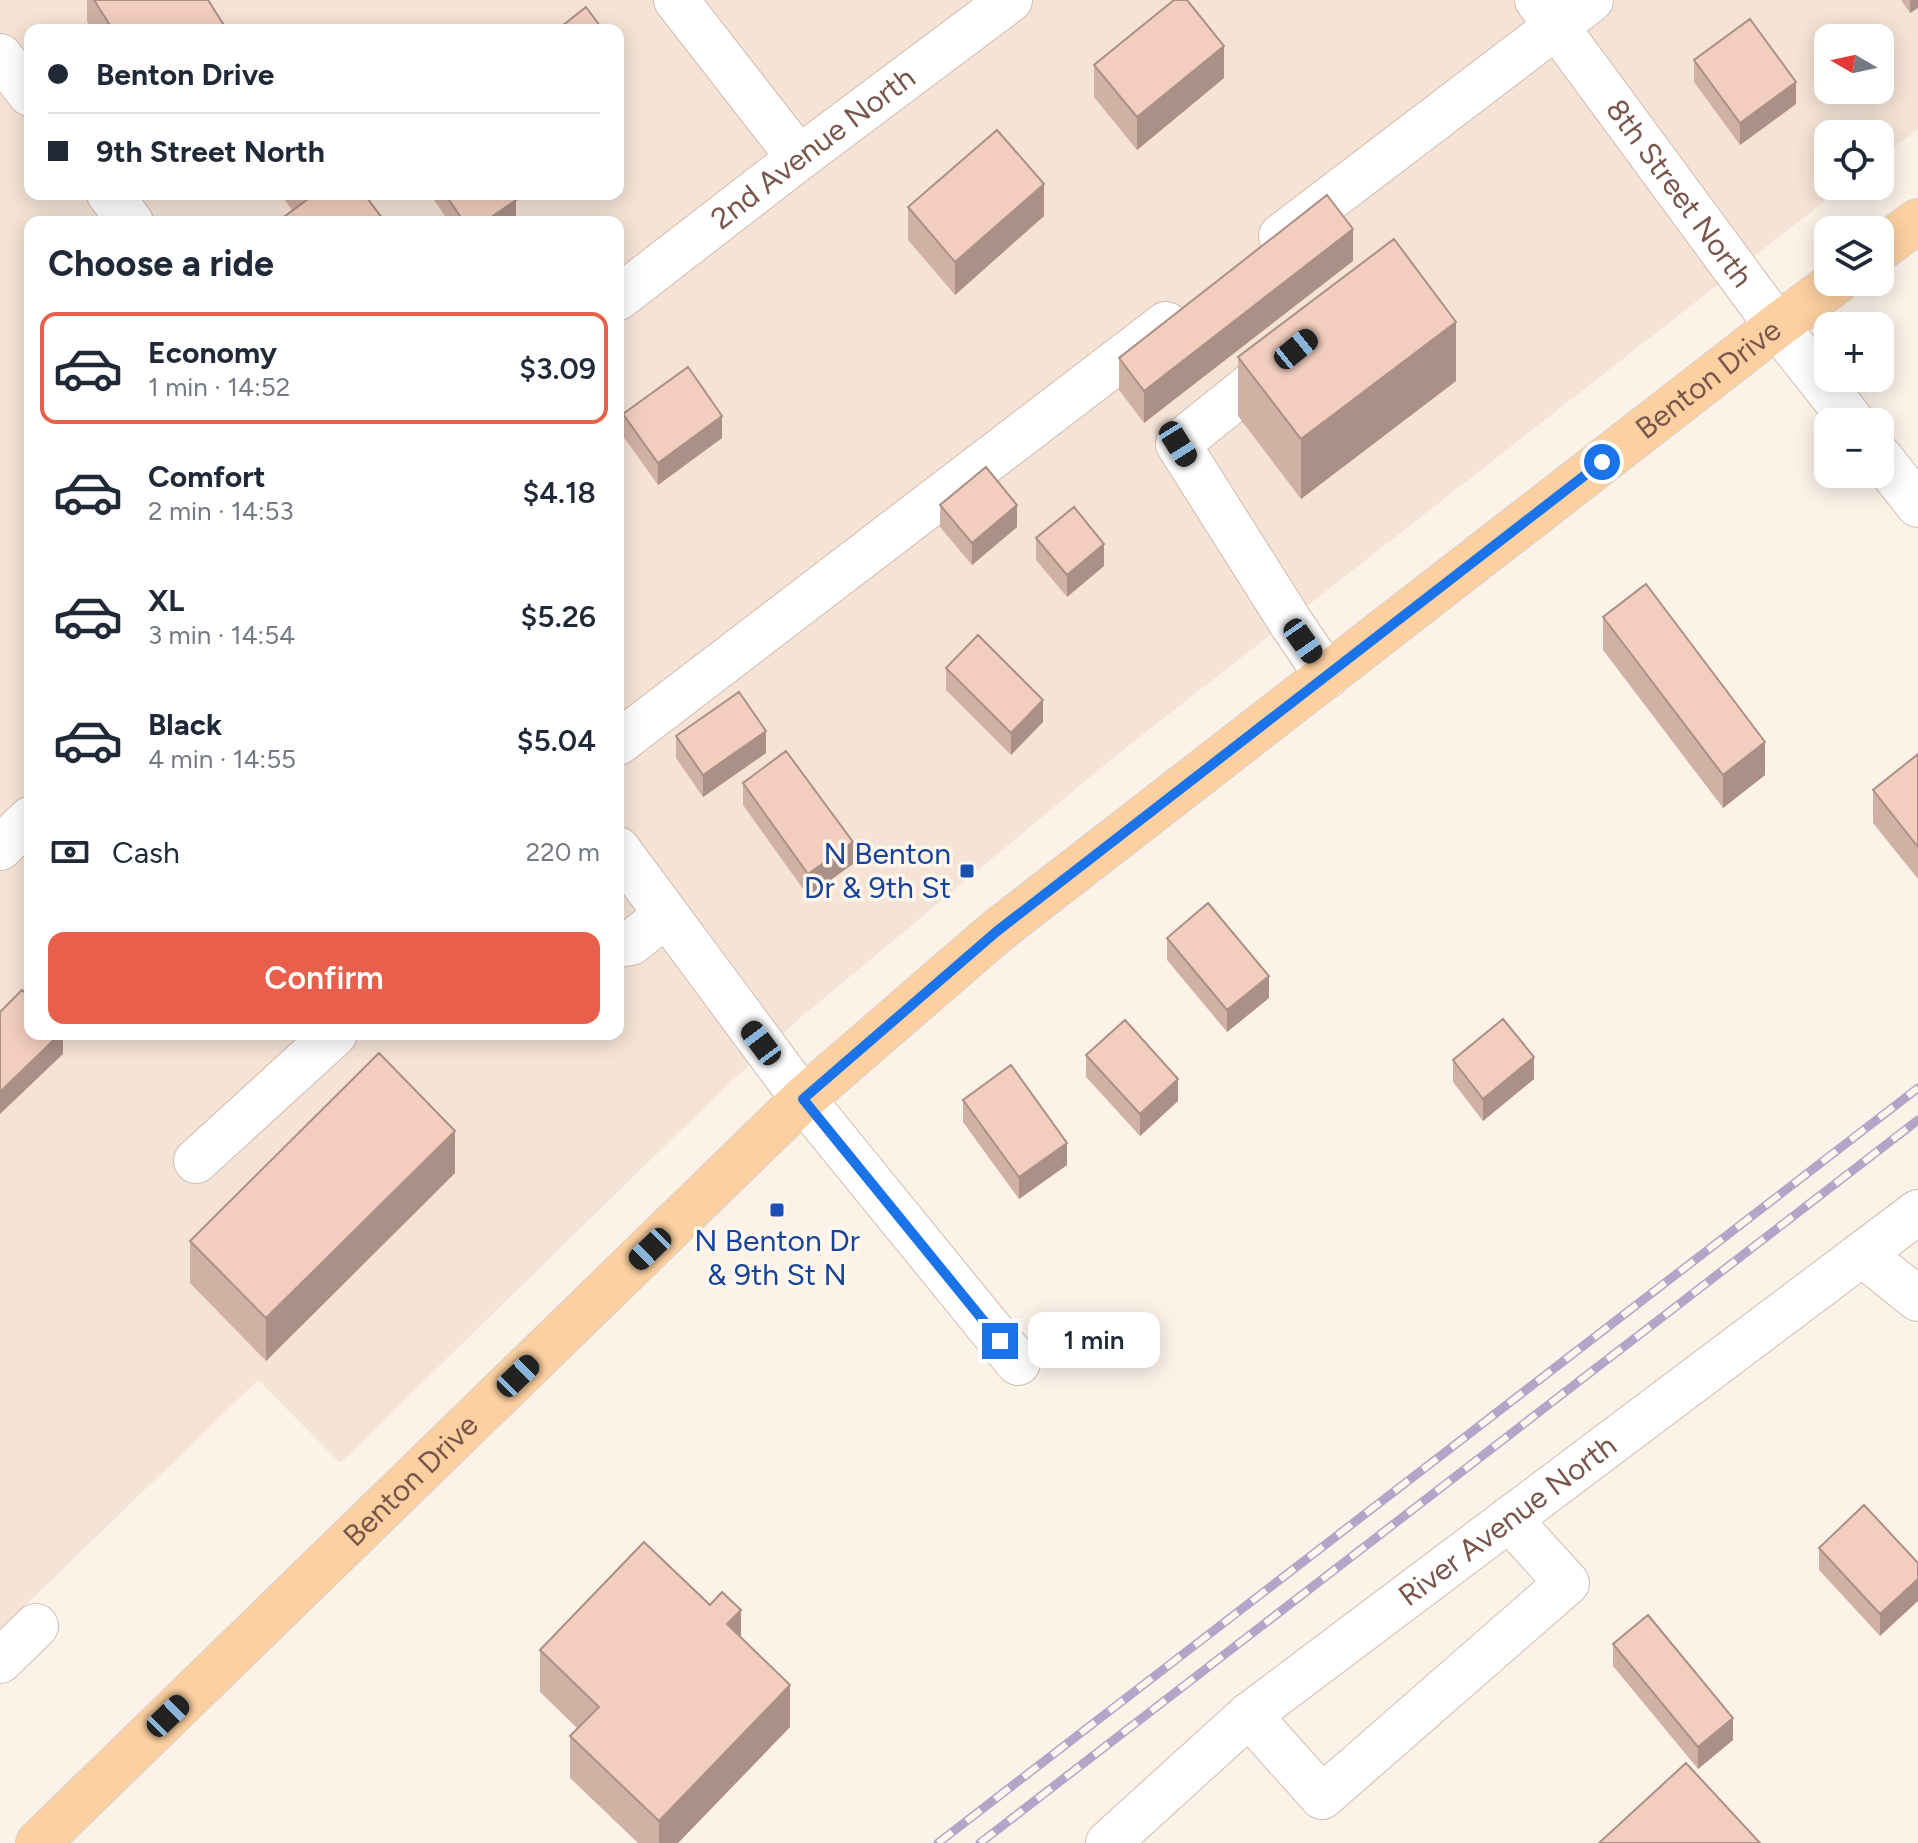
<!DOCTYPE html>
<meta charset="utf-8">
<style>
:root{--surface:#fff;--page:#f2f2f3;--text:#1f2937;--muted:#747a83;--line:#e0e1e3;--accent:#e85f4c}
body{margin:0;font-family:Figtree,sans-serif;background:var(--page);color:var(--text);height:100vh;display:flex;flex-direction:column;font-size:30px;white-space:nowrap}
*{box-sizing:border-box;margin:0}
p{font-size:26px;color:var(--muted)}
.icon{flex:none;width:44px;height:44px;fill:none;stroke:currentColor;stroke-width:2;stroke-linecap:round;stroke-linejoin:round}
.map{position:relative;flex:1;overflow:hidden}
.panel{position:absolute;left:24px;top:216px;width:600px;height:824px;display:flex;flex-direction:column;background:var(--surface);border-radius:16px;box-shadow:0 4px 20px #0003}
.panel>*{flex:none}
.banner{position:absolute;left:24px;top:24px;width:600px;height:176px;border-radius:16px;box-shadow:0 4px 20px #0003;display:grid;align-content:center;height:176px;padding:0 24px;background:var(--surface)}
.needle{width:52px;rotate:279deg}
.controls{position:absolute;left:1814px;top:24px;display:grid;gap:16px}
.controls a{display:grid;place-items:center;width:80px;height:80px;border-radius:16px;background:var(--surface);box-shadow:0 4px 20px #0003;font-size:40px}
.end{position:absolute;width:36px;height:36px;margin:-18px;border:10px solid #1a73e8;background:#fff;box-shadow:0 0 0 4px #fff}
.from{border-radius:50%}
.bubble{position:absolute;height:56px;border-radius:16px;background:var(--surface);box-shadow:0 4px 20px #0003;font-size:26px;font-weight:600;line-height:56px;text-align:center}
.car{position:absolute;width:24px;height:48px;margin:-24px -12px;border-radius:10px;box-shadow:0 0 6px 2px #0007;background:linear-gradient(#222 24%,#8ab4d8 0 40%,#222 0 76%,#8ab4d8 0 86%,#222 0)}
.banner b{display:flex;align-items:center;gap:28px;height:76px;font-size:30px}
.banner b+b{border-top:2px solid var(--line)}
.banner i{width:20px;height:20px;background:var(--text)}
ul{padding:0;list-style:none}
li{display:flex;align-items:center;gap:24px;height:112px;margin:0 16px 12px;padding:0 8px;border:4px solid transparent;border-radius:16px}
li div{flex:1}
li b{display:block;font-size:30px}
li em{font-style:normal;font-weight:600}
li.active{border-color:var(--accent)}
li>.icon{width:72px;height:72px;stroke-width:1.5}
h2{padding:0 24px;font-size:36px;line-height:96px}
.pay{display:flex;align-items:center;gap:20px;height:88px;padding:0 24px;font-size:30px}
.pay p{margin-inline-start:auto}
.primary-button{display:flex;gap:16px;margin-top:auto;padding:16px 24px}
.primary-button a{flex:1;height:92px;border-radius:16px;background:var(--accent);color:#fff;font-size:32px;font-weight:600;line-height:92px;text-align:center}
.map>svg:first-child{display:block}
.residential{fill:#f5e4d6;fill-rule:evenodd}
.lines{fill:none;stroke-linecap:round;stroke-linejoin:round}
.minor-casing{stroke:#d2bbaf;stroke-width:46}
.major-casing{stroke:#d9d0cd;stroke-width:46}
.minor{stroke:#fff;stroke-width:44}
.major{stroke:#fcd0a0;stroke-width:44}
.rail-casing{stroke:#b4a5c8;stroke-width:9}
.rail{stroke:#fff7ee;stroke-width:6;stroke-dasharray:18;stroke-linecap:butt}
.wall{fill:#d1b1a4}
.shaded-wall{fill:#aa9086}
.building{fill:#f3cebf;stroke:#aa9086;stroke-width:2}
.route{stroke:#1a73e8;stroke-width:10}
.transit-dot{fill:#1a4fb4;stroke:#fff7ee;stroke-width:3}
.labels{text-anchor:middle;stroke-width:7;stroke-linejoin:round;paint-order:stroke}
.street-label{font-size:30px;fill:#78564b;stroke:#fff7ee}
.transit-label{font-size:30px;fill:#164399;stroke:#fff7ee;text-anchor:end}
</style>
<div class="map">
<svg width="1918" height="1843" viewBox="0 0 1918 1843">
<rect width="100%" height="100%" fill="#fdf2e8"/>
<path class="residential" d="M 0,0 L 1918,0 L 1918,129 L 1880,158 L 1880,134 L 1828,134 L 1828,186 L 1844,186 L 1118,754 L 800,1018 L 718,1094 L 340,1463 L 258,1380 L 0,1630 ZM 30,30 L 618,30 L 618,194 L 30,194 ZM 1828,38 L 1880,38 L 1880,90 L 1828,90 ZM 30,222 L 618,222 L 618,1034 L 30,1034 Z"/>
<g class="lines">
<defs>
<g id="minor">
<path d="M 676,0 L 799,158"/>
<path id="s1" d="M 1537,0 L 1777,326 L 1853,422"/>
<path d="M 0,56 L 30,94"/>
<path d="M 109,194 L 131,222"/>
<path d="M 1281,236 L 1591,0"/>
<path id="s2" d="M 618,298 L 799,158 L 1010,0"/>
<path d="M 1285,358 L 1178,444 L 1291,623 L 1327,676"/>
<path d="M 1880,457 L 1918,505"/>
<path d="M 618,743 L 1166,324"/>
<path d="M 0,848 L 30,819"/>
<path d="M 618,849 L 803,1099 L 1018,1363"/>
<path d="M 618,945 L 631,943 L 666,915"/>
<path d="M 196,1161 L 335,1034"/>
<path d="M 1862,1254 L 1918,1299"/>
<path d="M 0,1661 L 36,1626"/>
<path d="M 1249,1715 L 1322,1797 L 1567,1583 L 1509,1519"/>
<path id="s3" d="M 1108,1843 L 1249,1715 L 1918,1212"/>
</g>
<g id="major">
<path d="M 1880,249 L 1918,221"/>
<path id="s4" d="M 38,1843 L 803,1099 L 996,932 L 1777,326 L 1836,282"/>
</g>
</defs>
<use href="#minor" class="minor-casing"/>
<use href="#major" class="major-casing"/>
<use href="#minor" class="minor"/>
<use href="#major" class="major"/>
<defs>
<path id="rail" d="M 938,1843 L 1918,1088
M 980,1843 L 1918,1120"/>
</defs>
<use href="#rail" class="rail-casing"/>
<use href="#rail" class="rail"/>
</g>
<path class="wall" d="M 87,0 L 208,0 L 227,30 L 92,30 L 87,21 Z
M 1901,0 L 1918,0 L 1918,8 L 1910,13 Z
M 1694,60 L 1796,104 L 1740,145 L 1694,82 Z
M 1094,65 L 1224,78 L 1137,150 L 1094,97 Z
M 280,194 L 364,194 L 292,210 Z
M 430,194 L 512,194 L 516,222 L 449,222 Z
M 908,207 L 1044,216 L 955,295 L 908,240 Z
M 1353,261 L 1144,423 L 1119,390 L 1119,358 Z
M 1238,357 L 1456,381 L 1301,499 L 1238,416 Z
M 623,414 L 722,438 L 658,485 L 623,436 Z
M 940,505 L 1017,527 L 972,565 L 940,527 Z
M 1036,538 L 1104,566 L 1067,597 L 1036,560 Z
M 1603,617 L 1765,775 L 1723,808 L 1603,650 Z
M 946,668 L 1043,722 L 1011,755 L 946,690 Z
M 676,736 L 766,753 L 703,797 L 676,758 Z
M 1918,754 L 1918,879 L 1873,823 L 1873,790 Z
M 743,783 L 853,864 L 808,896 L 743,805 Z
M 1167,938 L 1269,998 L 1227,1032 L 1167,960 Z
M 1086,1055 L 1178,1101 L 1140,1136 L 1086,1077 Z
M 1453,1060 L 1534,1079 L 1483,1121 L 1453,1082 Z
M 963,1100 L 1067,1165 L 1019,1199 L 963,1122 Z
M 455,1173 L 266,1361 L 190,1283 L 190,1241 Z
M 1819,1548 L 1918,1563 L 1880,1636 L 1819,1570 Z
M 741,1638 L 790,1727 L 678,1843 L 638,1843 L 570,1778 L 570,1736 L 577,1728 L 540,1692 L 540,1650 Z
M 1613,1644 L 1733,1740 L 1698,1769 L 1613,1666 Z"/>
<path class="shaded-wall" d="M 1910,0 L 1918,0 L 1918,8 L 1910,13 Z
M 1224,46 L 1224,78 L 1137,150 L 1137,117 Z
M 1796,82 L 1796,104 L 1740,145 L 1740,123 Z
M 1044,184 L 1044,216 L 955,295 L 955,262 Z
M 516,200 L 516,222 L 484,222 Z
M 1353,229 L 1353,261 L 1144,423 L 1144,391 Z
M 1456,322 L 1456,381 L 1301,499 L 1301,439 Z
M 722,416 L 722,438 L 658,485 L 658,463 Z
M 1017,505 L 1017,527 L 972,565 L 972,543 Z
M 1104,544 L 1104,566 L 1067,597 L 1067,575 Z
M 1043,700 L 1043,722 L 1011,755 L 1011,733 Z
M 766,731 L 766,753 L 703,797 L 703,775 Z
M 1765,742 L 1765,775 L 1723,808 L 1723,775 Z
M 853,842 L 853,864 L 808,896 L 808,874 Z
M 1269,976 L 1269,998 L 1227,1032 L 1227,1010 Z
M 60,1034 L 63,1034 L 63,1054 L 0,1114 L 0,1092 Z
M 1534,1057 L 1534,1079 L 1483,1121 L 1483,1099 Z
M 1178,1079 L 1178,1101 L 1140,1136 L 1140,1114 Z
M 455,1131 L 455,1173 L 266,1361 L 266,1318 Z
M 1067,1143 L 1067,1165 L 1019,1199 L 1019,1177 Z
M 1918,1579 L 1918,1601 L 1880,1636 L 1880,1614 Z
M 741,1610 L 741,1652 L 727,1624 Z
M 790,1685 L 790,1727 L 678,1843 L 659,1843 L 659,1821 Z
M 1733,1718 L 1733,1740 L 1698,1769 L 1698,1747 Z"/>
<path class="building" d="M 94,0 L 208,0 L 227,30 L 113,30 Z
M 1174,0 L 1187,0 L 1224,46 L 1137,117 L 1094,65 Z
M 586,7 L 603,30 L 557,30 Z
M 1750,19 L 1796,82 L 1740,123 L 1694,60 Z
M 997,130 L 1044,184 L 955,262 L 908,207 Z
M 304,194 L 364,194 L 385,222 L 277,222 L 308,199 Z
M 445,194 L 512,194 L 516,200 L 484,222 L 464,222 Z
M 1327,195 L 1353,229 L 1144,391 L 1119,358 Z
M 1394,239 L 1456,322 L 1301,439 L 1238,357 Z
M 688,367 L 722,416 L 658,463 L 623,414 Z
M 986,467 L 1017,505 L 972,543 L 940,505 Z
M 1074,507 L 1104,544 L 1067,575 L 1036,538 Z
M 1646,584 L 1765,742 L 1723,775 L 1603,617 Z
M 978,635 L 1043,700 L 1011,733 L 946,668 Z
M 739,692 L 766,731 L 703,775 L 676,736 Z
M 786,751 L 853,842 L 808,874 L 743,783 Z
M 1918,754 L 1918,847 L 1873,790 Z
M 1208,903 L 1269,976 L 1227,1010 L 1167,938 Z
M 22,990 L 30,998 L 30,1034 L 60,1034 L 0,1092 L 0,1012 Z
M 1503,1019 L 1534,1057 L 1483,1099 L 1453,1060 Z
M 1125,1020 L 1178,1079 L 1140,1114 L 1086,1055 Z
M 379,1053 L 455,1131 L 266,1318 L 190,1241 Z
M 1011,1065 L 1067,1143 L 1019,1177 L 963,1100 Z
M 1864,1505 L 1918,1563 L 1918,1579 L 1880,1614 L 1819,1548 Z
M 644,1542 L 710,1605 L 722,1592 L 741,1610 L 727,1624 L 790,1685 L 659,1821 L 570,1736 L 599,1707 L 540,1650 Z
M 1648,1615 L 1733,1718 L 1698,1747 L 1613,1644 Z
M 1686,1763 L 1760,1843 L 1599,1843 Z"/>
<g class="lines">
<path class="route" d="M 1000,1341 L 803,1099 L 996,932 L 1602,462"/>
</g>
<g class="transit-dot">
<rect x="959" y="863" width="16" height="16" rx="4"/>
<rect x="769" y="1202" width="16" height="16" rx="4"/>
</g>
<g class="labels">
<g class="street-label">
<text dy="10" stroke="none"><textPath href="#s2" startOffset="246">2nd Avenue North</textPath></text>
<text dy="10" stroke="none"><textPath href="#s1" startOffset="240">8th Street North</textPath></text>
<text dy="10" stroke="none"><textPath href="#s4" startOffset="2224">Benton Drive</textPath></text>
<text dy="10" stroke="none"><textPath href="#s4" startOffset="520">Benton Drive</textPath></text>
<text dy="10" stroke="none"><textPath href="#s3" startOffset="514">River Avenue North</textPath></text>
</g>
<g class="transit-label">
<text x="951" y="864">N Benton<tspan x="951" dy="34">Dr &amp; 9th St</tspan></text>
<text x="777" y="1251" text-anchor="middle">N Benton Dr<tspan x="777" dy="34">&amp; 9th St N</tspan></text>
</g>
</g>
</svg>
<div class="controls">
<a><svg class="needle" viewBox="-14 -14 28 28"><path d="M0-13l5 13h-10z" fill="#e53935"/><path d="M0 13l5-13h-10z" fill="#747a83"/></svg></a>
<a><svg class="icon" aria-label="locate" viewBox="0 0 24 24"><circle cx="12" cy="12" r="6"/><path d="M12 2v4M12 18v4M2 12h4M18 12h4"/></svg></a>
<a><svg class="icon" aria-label="layers" viewBox="0 0 24 24"><path d="M12 4l9 5-9 5-9-5zM3 14l9 5 9-5"/></svg></a>
<a>+</a>
<a>−</a>
</div>
<i class="end from" style="left:1602px;top:462px"></i>
<i class="end" style="left:1000px;top:1341px"></i>
<div class="bubble" style="left:1028px;top:1312px;width:132px">1 min</div>
<i class="car" style="left:1296px;top:349px;rotate:51deg"></i>
<i class="car" style="left:1178px;top:444px;rotate:148deg"></i>
<i class="car" style="left:1303px;top:641px;rotate:145deg"></i>
<i class="car" style="left:761px;top:1043px;rotate:323deg"></i>
<i class="car" style="left:650px;top:1249px;rotate:226deg"></i>
<i class="car" style="left:518px;top:1376px;rotate:46deg"></i>
<i class="car" style="left:168px;top:1716px;rotate:46deg"></i>
<div class="banner">
<b><i class="from"></i>Benton Drive</b>
<b><i></i>9th Street North</b>
</div>
<section class="panel">
<h2>Choose a ride</h2>
<ul>
<li class="active"><svg class="icon" aria-label="car" viewBox="0 0 24 24"><path d="M5 17H2v-5l4-1 3-4h7l3 4 3 1v5h-3M9 17h6M6 11h13"/><circle cx="7" cy="17" r="2"/><circle cx="17" cy="17" r="2"/></svg><div><b>Economy</b><p>1 min · 14:52</p></div><em>$3.09</em></li>
<li><svg class="icon" aria-label="car" viewBox="0 0 24 24"><path d="M5 17H2v-5l4-1 3-4h7l3 4 3 1v5h-3M9 17h6M6 11h13"/><circle cx="7" cy="17" r="2"/><circle cx="17" cy="17" r="2"/></svg><div><b>Comfort</b><p>2 min · 14:53</p></div><em>$4.18</em></li>
<li><svg class="icon" aria-label="car" viewBox="0 0 24 24"><path d="M5 17H2v-5l4-1 3-4h7l3 4 3 1v5h-3M9 17h6M6 11h13"/><circle cx="7" cy="17" r="2"/><circle cx="17" cy="17" r="2"/></svg><div><b>XL</b><p>3 min · 14:54</p></div><em>$5.26</em></li>
<li><svg class="icon" aria-label="car" viewBox="0 0 24 24"><path d="M5 17H2v-5l4-1 3-4h7l3 4 3 1v5h-3M9 17h6M6 11h13"/><circle cx="7" cy="17" r="2"/><circle cx="17" cy="17" r="2"/></svg><div><b>Black</b><p>4 min · 14:55</p></div><em>$5.04</em></li>
</ul>
<div class="pay"><svg class="icon" aria-label="cash" viewBox="0 0 24 24"><path d="M3 7h18v10H3z"/><circle cx="12" cy="12" r="2"/></svg>Cash<p>220 m</p></div>
<div class="primary-button"><a>Confirm</a></div>
</section>
</div>
